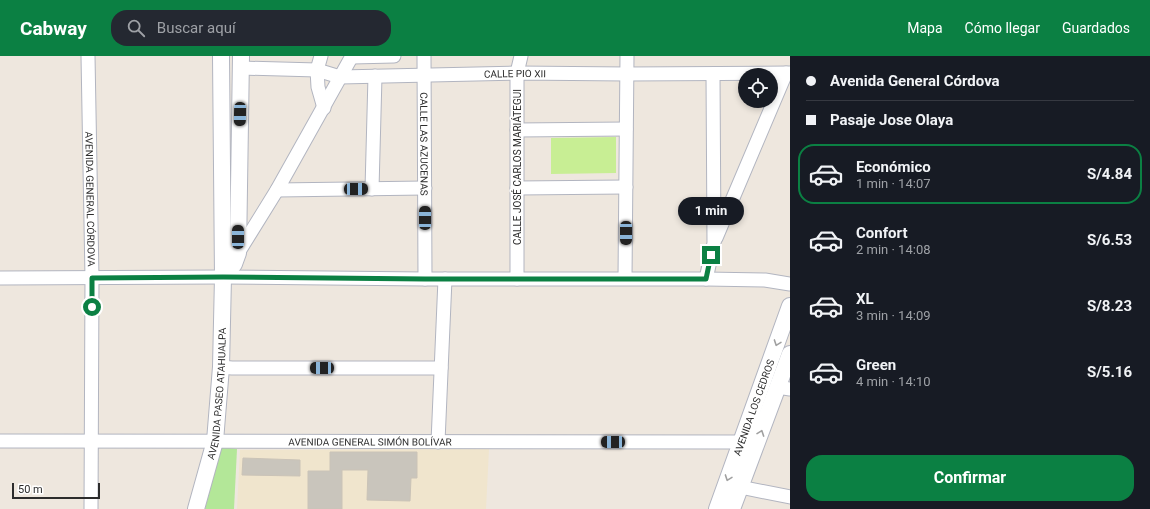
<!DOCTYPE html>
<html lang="es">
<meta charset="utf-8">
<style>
:root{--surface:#171b24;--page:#242831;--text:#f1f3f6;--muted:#9ea1a6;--line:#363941;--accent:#0b8043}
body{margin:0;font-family:Roboto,sans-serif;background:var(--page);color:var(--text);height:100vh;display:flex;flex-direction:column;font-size:15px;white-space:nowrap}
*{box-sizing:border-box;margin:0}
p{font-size:13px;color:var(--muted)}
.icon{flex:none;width:22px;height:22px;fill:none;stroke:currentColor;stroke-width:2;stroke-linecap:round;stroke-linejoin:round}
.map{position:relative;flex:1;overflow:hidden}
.side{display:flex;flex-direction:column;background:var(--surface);width:360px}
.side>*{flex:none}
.hud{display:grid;align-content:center;height:88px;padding:0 16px;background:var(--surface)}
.controls{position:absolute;left:738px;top:12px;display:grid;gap:8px}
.controls a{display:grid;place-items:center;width:40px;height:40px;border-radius:50%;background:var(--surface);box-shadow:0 2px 6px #0003;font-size:20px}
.scale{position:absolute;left:12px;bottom:10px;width:88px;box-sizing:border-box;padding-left:4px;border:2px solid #2c2c2c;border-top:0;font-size:11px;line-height:14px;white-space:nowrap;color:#2c2c2c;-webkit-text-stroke:3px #fff;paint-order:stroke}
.end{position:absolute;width:18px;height:18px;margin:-9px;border:5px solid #0b8043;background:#fff;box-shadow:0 0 0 2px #fff}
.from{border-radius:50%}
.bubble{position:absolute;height:28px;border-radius:14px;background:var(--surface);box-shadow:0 2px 6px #0003;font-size:13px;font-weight:700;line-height:28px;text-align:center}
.car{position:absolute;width:12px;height:24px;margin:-12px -6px;border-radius:5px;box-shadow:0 0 3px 1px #0007;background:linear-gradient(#222 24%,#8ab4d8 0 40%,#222 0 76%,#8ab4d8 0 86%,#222 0)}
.hud b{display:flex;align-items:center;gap:14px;height:38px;font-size:15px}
.hud b+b{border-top:1px solid var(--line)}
.hud i{width:10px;height:10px;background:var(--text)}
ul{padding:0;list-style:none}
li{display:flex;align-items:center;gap:12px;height:60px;margin:0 8px 6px;padding:0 8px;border:2px solid transparent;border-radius:16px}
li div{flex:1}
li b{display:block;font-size:15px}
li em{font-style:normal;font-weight:700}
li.current{border-color:var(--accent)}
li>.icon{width:36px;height:36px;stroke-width:1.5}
.button{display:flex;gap:8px;margin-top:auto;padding:8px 16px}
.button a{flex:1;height:46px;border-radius:16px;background:var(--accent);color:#fff;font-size:16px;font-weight:700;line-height:46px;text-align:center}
header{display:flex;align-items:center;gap:24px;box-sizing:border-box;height:56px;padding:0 20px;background:var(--accent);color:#fff}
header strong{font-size:19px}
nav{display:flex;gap:22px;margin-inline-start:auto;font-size:14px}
.search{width:280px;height:36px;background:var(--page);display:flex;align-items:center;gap:10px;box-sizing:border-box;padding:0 14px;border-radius:16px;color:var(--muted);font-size:15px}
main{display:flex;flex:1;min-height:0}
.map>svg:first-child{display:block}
.education{fill:#f0e5cd}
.green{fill:#b3e798}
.pitch{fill:#c8ee94}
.building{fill:#c9c5bc;stroke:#cac3b7}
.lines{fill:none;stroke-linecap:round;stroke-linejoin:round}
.minor-casing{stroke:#b2b5c0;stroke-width:15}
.tertiary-casing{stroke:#b2b5c0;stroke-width:18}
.minor{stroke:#fff;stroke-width:13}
.tertiary{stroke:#fff;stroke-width:16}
.oneway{stroke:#a0a0a0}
.route{stroke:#0b8043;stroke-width:5}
.labels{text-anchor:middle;stroke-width:3;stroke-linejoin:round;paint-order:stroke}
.street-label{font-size:10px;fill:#2c2c2c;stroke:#fff}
</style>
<header>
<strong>Cabway</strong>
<div class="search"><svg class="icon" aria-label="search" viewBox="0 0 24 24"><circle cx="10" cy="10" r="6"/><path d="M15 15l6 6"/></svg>Buscar aquí</div>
<nav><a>Mapa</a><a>Cómo llegar</a><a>Guardados</a></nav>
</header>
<main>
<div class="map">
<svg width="790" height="453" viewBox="0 0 790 453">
<rect width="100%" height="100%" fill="#eee7de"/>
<path class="education" d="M 489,393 L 486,453 L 237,453 L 240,394 Z"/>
<path class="green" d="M 221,391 L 237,393 L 234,453 L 205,453 Z"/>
<path class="pitch" d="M 616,81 L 616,117 L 551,118 L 551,82 Z"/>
<path class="building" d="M 330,396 L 417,396 L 417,422 L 411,422 L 410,445 L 367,444 L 368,414 L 342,414 L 342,453 L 308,453 L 308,415 L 330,415 Z
M 243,402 L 300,404 L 300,420 L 242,419 Z"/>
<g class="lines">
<defs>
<g id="minor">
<path id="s1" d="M 88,0 L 92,222 L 91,453"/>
<path d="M 321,0 L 317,14 L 318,31 L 324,52"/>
<path id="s2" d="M 424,0 L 425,223"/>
<path d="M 352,1 L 394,0"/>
<path id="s3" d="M 241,12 L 317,14 L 340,21 L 517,17 L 627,18 L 790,17"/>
<path d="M 517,74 L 626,73"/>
<path d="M 517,132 L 626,131"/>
<path d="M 372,133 L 375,20"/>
<path d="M 277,134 L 425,132"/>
<path d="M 716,182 L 786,17"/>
<path d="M 238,197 L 277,134 L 352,0"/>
<path d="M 0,222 L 223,221 L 425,223 L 706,223 L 765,224 L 790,228"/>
<path d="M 625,222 L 627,0"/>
<path d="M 517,223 L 517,17 L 521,0"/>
<path d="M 706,223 L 714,187 L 713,18"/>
<path d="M 221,311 L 232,312 L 441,312"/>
<path d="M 778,331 L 790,333"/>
<path id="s4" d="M 0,385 L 741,386"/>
<path d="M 438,386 L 445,223"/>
<path d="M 740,431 L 790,441"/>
</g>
<g id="tertiary">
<path d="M 223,221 L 234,208 L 238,197 L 241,0"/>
<path id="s5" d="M 196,453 L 215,385 L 221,311 L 223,221 L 221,0"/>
<path id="s6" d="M 717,453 L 790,250"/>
<path d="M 732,453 L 790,298"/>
</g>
</defs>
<use href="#minor" class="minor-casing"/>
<use href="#tertiary" class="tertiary-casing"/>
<use href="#minor" class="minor"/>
<use href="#tertiary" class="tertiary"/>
</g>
<defs><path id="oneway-chevron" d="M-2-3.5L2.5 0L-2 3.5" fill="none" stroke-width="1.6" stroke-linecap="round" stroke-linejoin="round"/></defs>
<g class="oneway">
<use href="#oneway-chevron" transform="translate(777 287) rotate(110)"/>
<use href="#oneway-chevron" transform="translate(761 377) rotate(-70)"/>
<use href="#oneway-chevron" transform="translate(728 422) rotate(110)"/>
</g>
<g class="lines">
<path class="route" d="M 92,251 L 92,222 L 223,221 L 425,223 L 706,223 L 711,199"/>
</g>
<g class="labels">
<g class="street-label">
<text dy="4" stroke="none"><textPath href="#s3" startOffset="275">CALLE PIO XII</textPath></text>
<text dy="4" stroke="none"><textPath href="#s2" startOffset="88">CALLE LAS AZUCENAS</textPath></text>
<text transform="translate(517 111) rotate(-90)" y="4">CALLE JOSÉ CARLOS MARIÁTEGUI</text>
<text dy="4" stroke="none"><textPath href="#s1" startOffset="143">AVENIDA GENERAL CÓRDOVA</textPath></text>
<text dy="4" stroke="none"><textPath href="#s5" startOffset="118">AVENIDA PASEO ATAHUALPA</textPath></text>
<text dy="4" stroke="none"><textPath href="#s6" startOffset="108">AVENIDA LOS CEDROS</textPath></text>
<text dy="4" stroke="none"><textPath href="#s4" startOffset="370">AVENIDA GENERAL SIMÓN BOLÍVAR</textPath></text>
</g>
</g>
</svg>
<div class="controls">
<a><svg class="icon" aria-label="locate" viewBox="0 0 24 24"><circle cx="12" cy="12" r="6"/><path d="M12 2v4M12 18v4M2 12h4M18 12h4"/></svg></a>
</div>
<div class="scale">50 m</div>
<i class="end from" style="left:92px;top:251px"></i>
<i class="end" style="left:711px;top:199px"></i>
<div class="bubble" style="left:678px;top:141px;width:66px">1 min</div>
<i class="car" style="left:240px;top:58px;rotate:181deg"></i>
<i class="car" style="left:356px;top:133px;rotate:89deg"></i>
<i class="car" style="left:425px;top:162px;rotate:0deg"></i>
<i class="car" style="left:626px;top:177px;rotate:180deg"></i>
<i class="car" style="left:238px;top:181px;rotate:0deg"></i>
<i class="car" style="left:322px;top:312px;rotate:270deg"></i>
<i class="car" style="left:613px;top:386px;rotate:270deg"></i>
</div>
<section class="side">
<div class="hud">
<b><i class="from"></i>Avenida General Córdova</b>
<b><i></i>Pasaje Jose Olaya</b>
</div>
<ul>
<li class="current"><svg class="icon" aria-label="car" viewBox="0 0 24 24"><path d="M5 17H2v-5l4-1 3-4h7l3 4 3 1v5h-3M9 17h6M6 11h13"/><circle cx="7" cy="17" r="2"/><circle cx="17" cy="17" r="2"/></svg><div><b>Económico</b><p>1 min · 14:07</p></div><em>S/4.84</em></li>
<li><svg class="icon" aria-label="car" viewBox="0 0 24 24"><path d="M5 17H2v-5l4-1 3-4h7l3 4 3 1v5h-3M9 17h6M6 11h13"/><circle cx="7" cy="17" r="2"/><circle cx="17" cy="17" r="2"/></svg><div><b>Confort</b><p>2 min · 14:08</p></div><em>S/6.53</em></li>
<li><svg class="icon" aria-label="car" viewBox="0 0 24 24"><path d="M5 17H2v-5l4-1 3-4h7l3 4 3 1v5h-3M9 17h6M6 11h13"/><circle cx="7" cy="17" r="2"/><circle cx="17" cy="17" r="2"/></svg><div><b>XL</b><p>3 min · 14:09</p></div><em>S/8.23</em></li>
<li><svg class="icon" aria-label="car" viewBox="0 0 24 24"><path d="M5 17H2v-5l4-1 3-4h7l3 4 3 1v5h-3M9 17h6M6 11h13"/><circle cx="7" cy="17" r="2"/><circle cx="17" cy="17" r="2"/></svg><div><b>Green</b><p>4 min · 14:10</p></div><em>S/5.16</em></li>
</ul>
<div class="button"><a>Confirmar</a></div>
</section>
</main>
